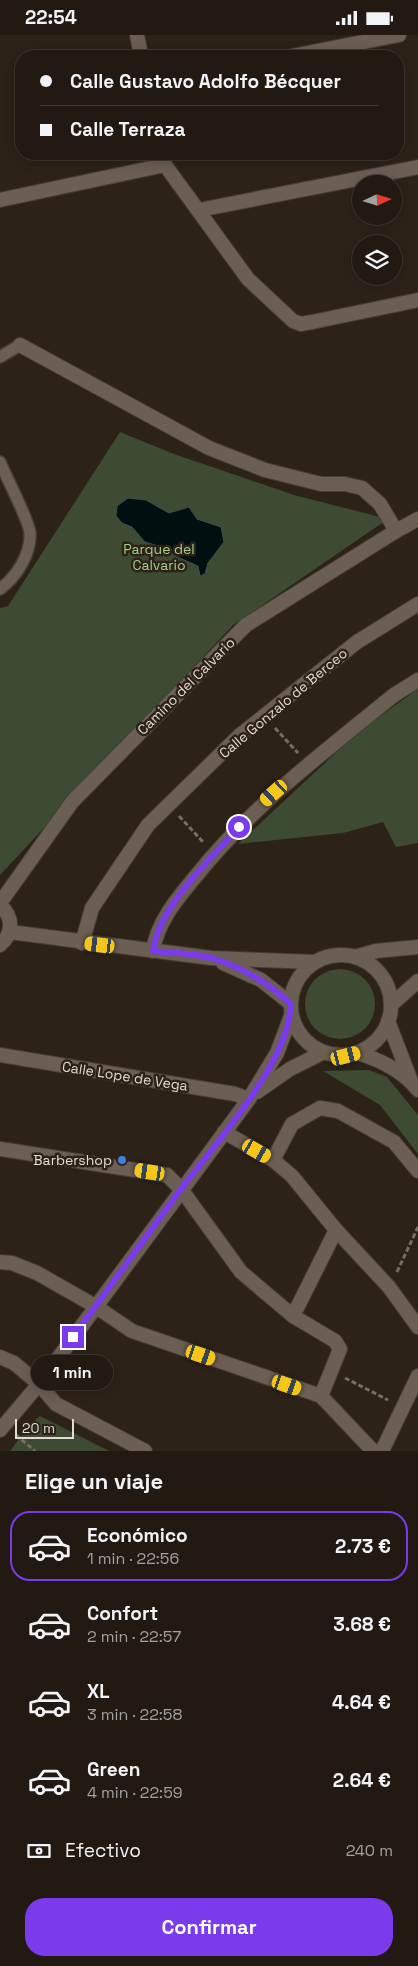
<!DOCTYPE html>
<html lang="es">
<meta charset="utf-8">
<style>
:root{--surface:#221a12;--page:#2e2720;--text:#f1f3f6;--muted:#a2a19f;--line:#3f3832;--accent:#7c3aed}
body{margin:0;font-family:"Space Grotesk",sans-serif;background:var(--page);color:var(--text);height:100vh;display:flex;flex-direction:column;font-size:19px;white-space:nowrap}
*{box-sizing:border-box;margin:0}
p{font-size:16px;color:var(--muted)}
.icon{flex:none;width:28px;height:28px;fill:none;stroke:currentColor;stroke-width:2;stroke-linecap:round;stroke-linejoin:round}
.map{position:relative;height:1416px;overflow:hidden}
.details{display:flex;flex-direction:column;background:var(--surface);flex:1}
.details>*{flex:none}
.top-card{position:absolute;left:15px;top:15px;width:389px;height:110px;border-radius:20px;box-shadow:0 2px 12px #0003,0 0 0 1px var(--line);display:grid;align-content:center;height:110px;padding:0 25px;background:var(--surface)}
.needle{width:32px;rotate:86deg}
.controls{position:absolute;left:352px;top:140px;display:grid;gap:10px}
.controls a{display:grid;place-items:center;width:50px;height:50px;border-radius:50%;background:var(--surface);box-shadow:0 2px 12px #0003,0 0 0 1px var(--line);font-size:25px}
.scale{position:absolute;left:15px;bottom:12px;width:59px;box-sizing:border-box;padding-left:5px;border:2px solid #e2dad4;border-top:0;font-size:14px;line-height:18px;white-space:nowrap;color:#e2dad4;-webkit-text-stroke:4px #2d2218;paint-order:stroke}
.end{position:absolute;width:22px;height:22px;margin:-11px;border:6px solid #7c3aed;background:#fff;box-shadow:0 0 0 2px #fff}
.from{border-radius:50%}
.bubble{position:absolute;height:35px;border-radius:18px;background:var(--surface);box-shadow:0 2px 12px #0003,0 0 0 1px var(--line);font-size:16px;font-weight:800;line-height:35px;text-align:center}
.car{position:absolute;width:15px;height:30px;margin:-15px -8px;border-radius:6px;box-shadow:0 0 4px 1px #0007;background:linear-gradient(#f5c518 24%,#345 0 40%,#f5c518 0 76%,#345 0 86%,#f5c518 0)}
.top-card b{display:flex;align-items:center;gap:18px;height:48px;font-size:19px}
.top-card b+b{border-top:1px solid var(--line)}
.top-card i{width:12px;height:12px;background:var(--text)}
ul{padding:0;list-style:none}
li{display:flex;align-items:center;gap:15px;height:70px;margin:0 10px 8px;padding:0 15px;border:2px solid transparent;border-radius:20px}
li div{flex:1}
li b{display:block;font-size:19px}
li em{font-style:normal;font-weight:800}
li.on{border-color:var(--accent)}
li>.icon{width:45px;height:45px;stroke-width:1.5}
h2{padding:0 25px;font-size:22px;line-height:60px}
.pay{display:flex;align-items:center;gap:12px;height:55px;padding:0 25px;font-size:19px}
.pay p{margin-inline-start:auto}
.button{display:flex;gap:10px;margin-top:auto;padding:10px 25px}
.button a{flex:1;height:58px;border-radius:20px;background:var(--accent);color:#fff;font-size:20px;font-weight:800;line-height:58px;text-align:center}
.status{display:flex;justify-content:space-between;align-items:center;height:35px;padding:0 25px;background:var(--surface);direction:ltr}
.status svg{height:14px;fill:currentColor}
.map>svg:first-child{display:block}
.green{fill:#3d4b32}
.water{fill:#001010;stroke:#444d4b}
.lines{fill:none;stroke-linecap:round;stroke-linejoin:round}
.service-casing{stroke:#463d35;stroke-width:14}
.pedestrian-casing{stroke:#463d35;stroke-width:16}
.minor-casing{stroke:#463d35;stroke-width:16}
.tertiary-casing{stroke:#463d35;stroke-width:16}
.secondary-casing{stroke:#463d35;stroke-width:16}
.path{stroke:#776d65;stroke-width:3;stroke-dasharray:5 2.5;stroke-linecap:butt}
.service{stroke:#6b5e53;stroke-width:11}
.pedestrian{stroke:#6b5e53;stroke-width:14}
.minor{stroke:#6b5e53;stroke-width:14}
.tertiary{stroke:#6b5e53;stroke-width:14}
.secondary{stroke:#6b5e53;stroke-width:14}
.route{stroke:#7c3aed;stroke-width:6}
.shop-dot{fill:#3f7fe0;stroke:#2d2218;stroke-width:2}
.labels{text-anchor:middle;stroke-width:5;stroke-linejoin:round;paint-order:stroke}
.park-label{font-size:14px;fill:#a6cc89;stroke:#2d2218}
.street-label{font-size:14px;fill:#e2dad4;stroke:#2d2218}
.poi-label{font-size:14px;fill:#e2dad4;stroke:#2d2218;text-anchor:end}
</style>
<div class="status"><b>22:54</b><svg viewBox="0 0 49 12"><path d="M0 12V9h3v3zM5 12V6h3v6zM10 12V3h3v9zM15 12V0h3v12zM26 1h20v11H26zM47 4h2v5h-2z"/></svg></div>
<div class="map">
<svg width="418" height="1416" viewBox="0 0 418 1416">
<rect width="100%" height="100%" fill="#2d2218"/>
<path class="green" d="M 120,397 L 174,419 L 294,460 L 388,484 L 233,590 L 0,840 L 0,573 L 8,571 Z
M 418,654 L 418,808 L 396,812 L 383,787 L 343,798 L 238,809 L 358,697 Z
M305 969a35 35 0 1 1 70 0a35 35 0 1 1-70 0Z
M 369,1035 L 387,1042 L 418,1080 L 418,1119 L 380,1070 L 323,1036 Z
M 40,1381 L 109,1416 L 10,1416 L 28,1392 Z"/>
<path class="water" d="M 128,463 L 146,465 L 169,478 L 189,472 L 197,484 L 221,492 L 224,507 L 208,528 L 205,539 L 200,541 L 198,531 L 175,521 L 165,513 L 145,507 L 132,492 L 122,488 L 116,481 L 117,471 Z"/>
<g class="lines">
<defs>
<path id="service" d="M 0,322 L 20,310
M 0,427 C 6,442 29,485 30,498 C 31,520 16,542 0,554"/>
<path id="pedestrian" d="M 82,908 L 92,873 L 148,790 L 239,701 L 264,681 L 357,607 L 418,569
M 0,1322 L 14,1328 L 39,1349 L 0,1395"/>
<path id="minor" d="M 137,0 L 141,21
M 292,21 L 399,0
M 162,119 L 165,130 L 248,244 L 293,286 L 301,289 L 312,287 L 418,265
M 0,165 L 165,130
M 199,175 L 418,132
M 20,310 L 209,413 L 265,435 L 321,449 L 345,449 L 362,453 L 380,469 L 396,496
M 153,916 C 157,887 177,864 196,841 C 253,770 324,717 394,660 L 418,645
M 0,1020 L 235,1059 L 249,1064
M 257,1057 L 290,1034 L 322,1018
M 224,1097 L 273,1125 L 292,1141 L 336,1195 L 389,1252 L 418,1292
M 0,1114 L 167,1140 L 181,1154 L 241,1237 L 293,1281 L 335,1306 L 340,1314 L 321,1361
M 273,1125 L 292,1089 L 320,1073 L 338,1076 L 394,1107 L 418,1136
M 0,1227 L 12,1228 L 37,1238 L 95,1271 L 132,1296 L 321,1361 L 373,1416
M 293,1281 L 336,1195
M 145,1416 L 56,1369 L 39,1349 L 249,1064 L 277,1018 L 291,981
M 382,1416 L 418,1341"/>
<path id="tertiary" d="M 0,868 L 72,767 L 246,590 L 396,496 L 418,484
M 355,922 L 376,916 L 418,912
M 391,970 L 418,946"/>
<path id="secondary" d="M 0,870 C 14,882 13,899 0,910
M 10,897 L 211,923 L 314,927
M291 970a50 50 0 1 1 100 0a50 50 0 1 1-100 0Z
M 223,928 L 261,945 L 290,968
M 388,986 L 411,1046
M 358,1018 C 380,1025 404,1037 418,1055"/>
</defs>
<use href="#service" class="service-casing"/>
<use href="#pedestrian" class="pedestrian-casing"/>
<use href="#minor" class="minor-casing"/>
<use href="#tertiary" class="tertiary-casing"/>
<use href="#secondary" class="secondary-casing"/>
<path class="path" d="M 275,693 L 298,718
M 179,781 L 204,808
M 397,1237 L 418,1192
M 345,1343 L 388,1365
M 16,1400 L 35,1416"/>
<use href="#service" class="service"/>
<use href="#pedestrian" class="pedestrian"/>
<use href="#minor" class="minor"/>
<use href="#tertiary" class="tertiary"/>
<use href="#secondary" class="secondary"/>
</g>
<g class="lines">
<path class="route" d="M 73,1302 C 108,1254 143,1206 178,1158 C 211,1114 294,1022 290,968 C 268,948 241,932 212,923 C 194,918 172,918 153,916 C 159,871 209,826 239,792"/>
</g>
<circle class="shop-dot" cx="122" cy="1125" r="5"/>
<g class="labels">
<g class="park-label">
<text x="159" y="519">Parque del<tspan x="159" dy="16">Calvario</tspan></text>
</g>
<g class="street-label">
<text transform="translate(186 651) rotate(-45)" y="5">Camino del Calvario</text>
<text transform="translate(283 668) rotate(-40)" y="5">Calle Gonzalo de Berceo</text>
<text transform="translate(125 1041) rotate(9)" y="5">Calle Lope de Vega</text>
</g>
<g class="poi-label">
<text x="112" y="1130">Barbershop</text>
</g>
</g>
</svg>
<div class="controls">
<a><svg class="needle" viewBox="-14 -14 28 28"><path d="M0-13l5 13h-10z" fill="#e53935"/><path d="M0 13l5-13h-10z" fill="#a2a19f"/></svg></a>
<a><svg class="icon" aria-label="layers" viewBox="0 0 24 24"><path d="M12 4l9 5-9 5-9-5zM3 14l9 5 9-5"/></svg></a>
</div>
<div class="scale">20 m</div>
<i class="end from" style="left:239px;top:792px"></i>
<i class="end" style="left:73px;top:1302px"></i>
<div class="bubble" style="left:31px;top:1320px;width:82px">1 min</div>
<i class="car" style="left:274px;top:758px;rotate:228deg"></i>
<i class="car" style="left:100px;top:910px;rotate:277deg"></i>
<i class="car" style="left:346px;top:1021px;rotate:76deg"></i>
<i class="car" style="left:257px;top:1116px;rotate:120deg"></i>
<i class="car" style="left:150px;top:1137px;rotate:279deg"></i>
<i class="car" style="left:201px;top:1320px;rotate:109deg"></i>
<i class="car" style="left:287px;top:1350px;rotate:109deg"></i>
<div class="top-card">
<b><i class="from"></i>Calle Gustavo Adolfo Bécquer</b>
<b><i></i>Calle Terraza</b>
</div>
</div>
<section class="details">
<h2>Elige un viaje</h2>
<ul>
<li class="on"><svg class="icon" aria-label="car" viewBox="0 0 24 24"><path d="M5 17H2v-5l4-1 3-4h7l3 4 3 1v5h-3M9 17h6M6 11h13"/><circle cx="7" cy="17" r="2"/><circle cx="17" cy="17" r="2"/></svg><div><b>Económico</b><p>1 min · 22:56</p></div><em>2.73 €</em></li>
<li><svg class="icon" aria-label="car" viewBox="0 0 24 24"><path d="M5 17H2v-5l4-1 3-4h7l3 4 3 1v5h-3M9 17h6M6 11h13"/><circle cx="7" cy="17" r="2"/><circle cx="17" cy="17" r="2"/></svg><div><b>Confort</b><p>2 min · 22:57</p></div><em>3.68 €</em></li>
<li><svg class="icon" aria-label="car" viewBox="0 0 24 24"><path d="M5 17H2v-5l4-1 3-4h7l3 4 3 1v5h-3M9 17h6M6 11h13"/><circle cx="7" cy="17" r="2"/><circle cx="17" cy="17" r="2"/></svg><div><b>XL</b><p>3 min · 22:58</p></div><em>4.64 €</em></li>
<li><svg class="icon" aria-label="car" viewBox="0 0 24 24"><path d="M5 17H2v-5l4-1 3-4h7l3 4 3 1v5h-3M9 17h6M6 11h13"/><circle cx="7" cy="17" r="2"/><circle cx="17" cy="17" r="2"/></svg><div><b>Green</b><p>4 min · 22:59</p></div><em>2.64 €</em></li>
</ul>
<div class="pay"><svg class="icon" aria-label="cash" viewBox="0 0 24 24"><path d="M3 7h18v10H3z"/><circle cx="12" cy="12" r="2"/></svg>Efectivo<p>240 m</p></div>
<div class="button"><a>Confirmar</a></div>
</section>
